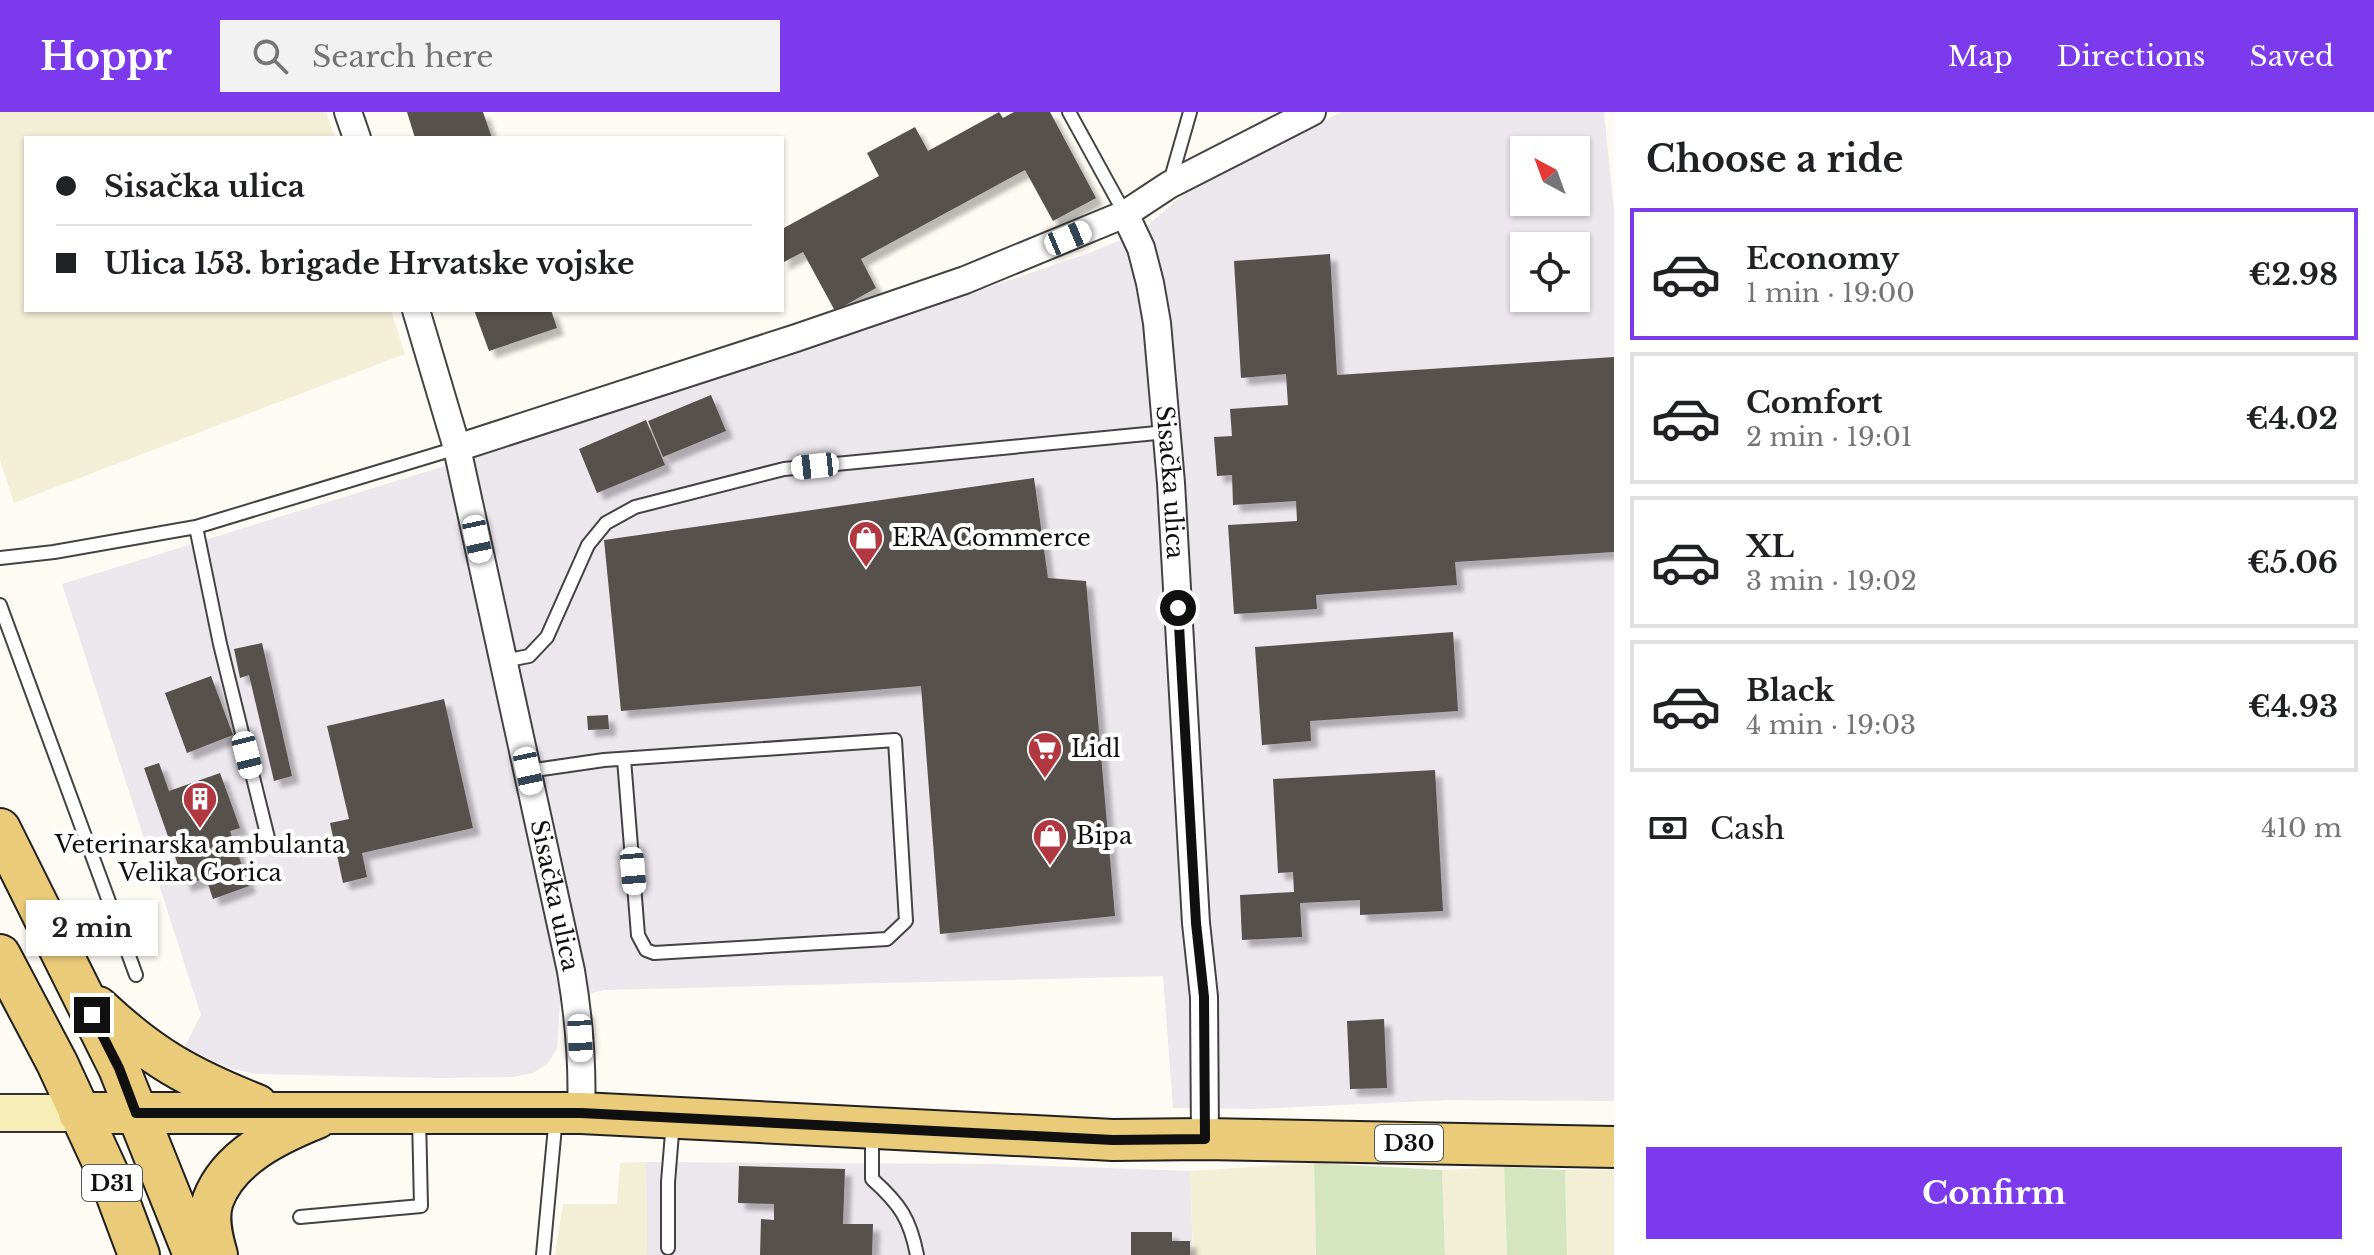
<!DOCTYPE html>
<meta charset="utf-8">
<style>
:root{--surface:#fff;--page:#f2f2f2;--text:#202124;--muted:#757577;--line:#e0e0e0;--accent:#7c3aed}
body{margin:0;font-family:"Libre Baskerville",serif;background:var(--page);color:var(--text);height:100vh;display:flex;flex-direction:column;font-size:30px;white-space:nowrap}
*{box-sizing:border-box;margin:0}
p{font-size:26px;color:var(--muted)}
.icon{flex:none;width:44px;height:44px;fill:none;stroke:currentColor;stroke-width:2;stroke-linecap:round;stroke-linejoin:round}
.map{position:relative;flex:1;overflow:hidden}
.side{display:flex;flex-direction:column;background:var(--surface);width:760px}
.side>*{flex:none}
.banner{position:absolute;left:24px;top:24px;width:760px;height:176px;border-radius:0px;box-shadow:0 2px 6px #0004;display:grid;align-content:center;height:176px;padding:0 32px;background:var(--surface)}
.needle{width:52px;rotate:319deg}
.tools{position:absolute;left:1510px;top:24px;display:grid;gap:16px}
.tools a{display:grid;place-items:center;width:80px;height:80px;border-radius:0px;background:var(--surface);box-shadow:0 2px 6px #0004;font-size:40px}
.end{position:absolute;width:36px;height:36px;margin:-18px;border:10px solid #101010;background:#fff;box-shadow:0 0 0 4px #fff}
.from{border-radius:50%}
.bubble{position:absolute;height:56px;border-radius:0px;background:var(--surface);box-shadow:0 2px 6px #0004;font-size:26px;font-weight:700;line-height:56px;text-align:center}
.car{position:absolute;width:24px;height:48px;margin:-24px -12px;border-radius:10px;box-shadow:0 0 6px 2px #0007;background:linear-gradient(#fff 24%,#345 0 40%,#fff 0 76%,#345 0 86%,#fff 0)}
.banner b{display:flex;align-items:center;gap:28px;height:76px;font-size:30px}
.banner b+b{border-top:2px solid var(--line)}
.banner i{width:20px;height:20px;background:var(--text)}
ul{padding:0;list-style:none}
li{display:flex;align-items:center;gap:24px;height:132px;margin:0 16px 12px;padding:0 16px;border:4px solid var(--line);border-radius:0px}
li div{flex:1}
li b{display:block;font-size:30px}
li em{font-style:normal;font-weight:700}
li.active{border-color:var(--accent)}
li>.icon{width:72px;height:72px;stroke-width:1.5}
h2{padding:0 32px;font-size:36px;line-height:96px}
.pay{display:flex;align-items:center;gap:20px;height:88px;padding:0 32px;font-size:30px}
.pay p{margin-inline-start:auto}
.cta{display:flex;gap:16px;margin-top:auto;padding:16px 32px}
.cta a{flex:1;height:92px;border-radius:0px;background:var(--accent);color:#fff;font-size:32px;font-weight:700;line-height:92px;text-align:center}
header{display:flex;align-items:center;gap:48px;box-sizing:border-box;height:112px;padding:0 40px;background:var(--accent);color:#fff}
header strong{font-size:38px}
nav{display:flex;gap:44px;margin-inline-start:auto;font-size:28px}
.search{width:560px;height:72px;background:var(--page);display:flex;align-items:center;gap:20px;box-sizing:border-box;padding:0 28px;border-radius:0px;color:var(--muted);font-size:30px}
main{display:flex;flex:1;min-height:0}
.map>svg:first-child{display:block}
.industrial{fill:#ece6ed;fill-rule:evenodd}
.farmland{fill:#f2efd6}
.green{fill:#d5e5c0}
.building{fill:#57514d;filter:url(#shadow)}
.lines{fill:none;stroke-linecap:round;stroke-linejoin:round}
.service-casing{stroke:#434343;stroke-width:16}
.minor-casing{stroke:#434343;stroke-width:30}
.secondary-casing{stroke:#323232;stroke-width:40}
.primary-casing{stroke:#212121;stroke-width:44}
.service{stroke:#fff;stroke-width:12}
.minor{stroke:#fff;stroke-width:26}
.secondary{stroke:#f6edb7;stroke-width:36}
.primary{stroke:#e9cb79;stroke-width:40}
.route{stroke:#101010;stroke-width:10}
.labels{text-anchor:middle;stroke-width:8;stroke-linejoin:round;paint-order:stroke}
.shield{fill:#fff;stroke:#585858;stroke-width:2}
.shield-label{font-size:22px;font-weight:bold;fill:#101010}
.street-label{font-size:24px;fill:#101010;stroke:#fff}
.poi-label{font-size:24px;fill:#101010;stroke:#fff;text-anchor:start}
</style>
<header>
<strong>Hoppr</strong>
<div class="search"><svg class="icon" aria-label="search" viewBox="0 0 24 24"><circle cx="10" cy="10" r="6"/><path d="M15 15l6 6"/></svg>Search here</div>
<nav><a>Map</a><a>Directions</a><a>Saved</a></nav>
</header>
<main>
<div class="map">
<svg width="1614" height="1143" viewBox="0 0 1614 1143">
<defs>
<filter id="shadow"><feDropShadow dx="7" dy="7" stdDeviation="2" flood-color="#0004"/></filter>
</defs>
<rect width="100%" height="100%" fill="#fefbf4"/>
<path class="industrial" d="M 1341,0 L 1604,0 L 1614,98 L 1614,989 L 1450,988 L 1254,997 L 1173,996 L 1163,864 L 604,878 L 560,889 L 557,937 L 547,952 L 533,961 L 513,965 L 440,966 L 257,962 L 232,957 L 184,936 L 201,903 L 62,472 L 448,353 L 825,231 L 1089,141 L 1140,120 L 1192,75 ZM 1524,38 L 1576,38 L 1576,90 L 1524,90 ZM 1524,134 L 1576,134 L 1576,186 L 1524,186 Z
M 646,1050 L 993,1052 L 1190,1059 L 1193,1143 L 647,1143 Z"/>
<path class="farmland" d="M 0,0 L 326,0 L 335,26 L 26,26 L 26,198 L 391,198 L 405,242 L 14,391 L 0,348 Z
M 646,1050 L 647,1143 L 555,1143 L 563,1092 L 617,1092 L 620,1051 Z
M 1314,1051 L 1316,1143 L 1193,1143 L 1190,1059 Z
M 1504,1055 L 1507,1143 L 1445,1143 L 1442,1058 Z
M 1565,1058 L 1614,1058 L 1614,1143 L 1567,1143 Z"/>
<path class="green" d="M 1314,1051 L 1442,1058 L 1445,1143 L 1316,1143 Z
M 1504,1055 L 1565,1058 L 1567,1143 L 1507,1143 Z"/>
<path class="building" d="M 407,0 L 483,0 L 492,26 L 415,26 Z
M 999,0 L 1003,6 L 1014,0 L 1050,0 L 1096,86 L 1053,109 L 1025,58 L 861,147 L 876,176 L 835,199 L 803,140 L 782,151 L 782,117 L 879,64 L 867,41 L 915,15 L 928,39 Z
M 1330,142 L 1337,263 L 1614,245 L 1614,440 L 1455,450 L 1457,473 L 1316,483 L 1317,497 L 1234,502 L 1228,413 L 1297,409 L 1296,389 L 1233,393 L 1232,363 L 1217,364 L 1214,325 L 1232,324 L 1230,297 L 1288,293 L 1286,262 L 1241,266 L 1234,149 Z
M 474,198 L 551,198 L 557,216 L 489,239 Z
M 711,283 L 726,319 L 663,345 L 648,309 Z
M 646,308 L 665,353 L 597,381 L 579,337 Z
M 1034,366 L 1048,466 L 1086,469 L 1115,804 L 940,822 L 921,574 L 621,599 L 604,428 Z
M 1453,520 L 1458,599 L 1310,609 L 1311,629 L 1262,633 L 1255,535 Z
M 262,531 L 292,664 L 274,669 L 249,563 L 240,566 L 234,537 Z
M 211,564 L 233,623 L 187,641 L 165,581 Z
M 444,587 L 473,716 L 362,741 L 367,765 L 343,771 L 330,711 L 349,707 L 327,614 Z
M 608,603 L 609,617 L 588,618 L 587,604 Z
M 159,651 L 169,679 L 220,661 L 240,716 L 230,719 L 249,774 L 213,787 L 206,766 L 185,773 L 144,656 Z
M 1435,658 L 1443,799 L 1360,803 L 1360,788 L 1300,791 L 1302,825 L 1242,828 L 1240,783 L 1294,780 L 1293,760 L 1278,761 L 1273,667 Z
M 1384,907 L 1387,976 L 1350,977 L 1347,909 Z
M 739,1054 L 845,1057 L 843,1112 L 873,1112 L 872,1143 L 760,1143 L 761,1107 L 774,1108 L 774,1092 L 738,1091 Z
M 1131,1120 L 1172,1120 L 1172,1129 L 1190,1129 L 1190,1143 L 1131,1143 Z"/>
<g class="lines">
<defs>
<path id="service" d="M 1069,0 L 1125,102
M 1170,70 L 1190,0
M 196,415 L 220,532 L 268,726
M 0,446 L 54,440 L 196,415 L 457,336
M 0,493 L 136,863
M 504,549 L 529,544 L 547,525 L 588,433 L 606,411 L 635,395 L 784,357 L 1167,320
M 528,659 L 604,648 L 895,628 L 906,809 L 887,827 L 654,841 L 646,838 L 638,823 L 624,647
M 872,1021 L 872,1067 C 900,1092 910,1107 917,1143
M 300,1105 L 421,1094 L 419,1005
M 668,1136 L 668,1070 L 673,1009
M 543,1143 L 556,1004"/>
<g id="minor">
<path d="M 348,0 L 357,26"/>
<path id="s1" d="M 1125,102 L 1141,136 L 1150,171 L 1157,211 L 1171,371 L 1196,811 L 1204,885 L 1205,1027"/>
<path id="s2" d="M 416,198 L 457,336 L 571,859 C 579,907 583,953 581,1001"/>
<path d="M 457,336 L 796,226 L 965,168 L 1125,102 L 1169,73 L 1312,0"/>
</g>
<path id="secondary" d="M 0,1001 L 79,1001"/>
<path id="primary" d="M 0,717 L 119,956 L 194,1143
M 0,843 L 57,951 L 111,1068 L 139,1143
M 98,895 C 151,945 189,966 257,993
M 79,1001 L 581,1001 L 1113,1028 L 1205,1027 L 1614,1035
M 217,1143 C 212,1126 207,1106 213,1088 C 229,1045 277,1022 317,1006"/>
</defs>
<use href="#service" class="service-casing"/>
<use href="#minor" class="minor-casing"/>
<use href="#secondary" class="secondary-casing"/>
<use href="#primary" class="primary-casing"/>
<use href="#service" class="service"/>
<use href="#minor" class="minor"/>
<use href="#secondary" class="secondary"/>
<use href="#primary" class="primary"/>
</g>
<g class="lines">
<path class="route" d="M 92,903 L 119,956 L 136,1001 L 581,1001 L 1113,1028 L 1205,1027 L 1204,885 L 1196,811 L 1178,496"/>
</g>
<defs>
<symbol id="shop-pin" viewBox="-11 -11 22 30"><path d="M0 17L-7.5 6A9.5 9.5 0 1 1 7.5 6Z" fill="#b13740" stroke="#fff"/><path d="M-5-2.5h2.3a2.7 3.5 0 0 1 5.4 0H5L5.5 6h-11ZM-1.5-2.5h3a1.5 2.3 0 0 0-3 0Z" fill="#fff"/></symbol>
<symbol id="supermarket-pin" viewBox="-11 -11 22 30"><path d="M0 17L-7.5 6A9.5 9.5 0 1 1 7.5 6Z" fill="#b13740" stroke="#fff"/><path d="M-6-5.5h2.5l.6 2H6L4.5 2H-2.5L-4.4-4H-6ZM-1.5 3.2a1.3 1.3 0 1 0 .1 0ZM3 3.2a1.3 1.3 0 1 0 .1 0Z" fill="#fff"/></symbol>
<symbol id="building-pin" viewBox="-11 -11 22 30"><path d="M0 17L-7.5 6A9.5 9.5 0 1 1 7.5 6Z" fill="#b13740" stroke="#fff"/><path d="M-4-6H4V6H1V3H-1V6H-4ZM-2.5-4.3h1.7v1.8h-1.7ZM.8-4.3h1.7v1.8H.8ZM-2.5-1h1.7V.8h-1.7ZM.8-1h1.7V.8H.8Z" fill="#fff"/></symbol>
</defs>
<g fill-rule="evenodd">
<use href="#shop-pin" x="846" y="406" width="40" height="54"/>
<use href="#supermarket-pin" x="1025" y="617" width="40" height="54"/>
<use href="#building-pin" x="180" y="667" width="40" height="54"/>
<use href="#shop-pin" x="1030" y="704" width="40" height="54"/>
</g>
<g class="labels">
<g class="shield">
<rect x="1375" y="1013" width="68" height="36" rx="6"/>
<rect x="82" y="1053" width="60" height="36" rx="6"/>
</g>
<g class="shield-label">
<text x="1409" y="1039">D30</text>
<text x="112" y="1079">D31</text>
</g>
<g class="street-label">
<text dy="8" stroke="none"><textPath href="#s1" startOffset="274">Sisačka ulica</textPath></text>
<text dy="8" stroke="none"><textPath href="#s2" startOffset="602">Sisačka ulica</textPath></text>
</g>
<g class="poi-label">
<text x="892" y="434">ERA Commerce</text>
<text x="1071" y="645">Lidl</text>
<text x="1076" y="732">Bipa</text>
<text x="200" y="741" text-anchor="middle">Veterinarska ambulanta<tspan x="200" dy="28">Velika Gorica</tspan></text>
</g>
</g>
</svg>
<div class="tools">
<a><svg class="needle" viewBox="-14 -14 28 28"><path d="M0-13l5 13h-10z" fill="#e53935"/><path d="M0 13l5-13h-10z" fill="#757577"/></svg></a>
<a><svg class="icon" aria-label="locate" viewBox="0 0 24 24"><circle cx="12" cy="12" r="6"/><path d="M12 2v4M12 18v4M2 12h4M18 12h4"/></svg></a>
</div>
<i class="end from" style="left:1178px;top:496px"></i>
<i class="end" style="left:92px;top:903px"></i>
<div class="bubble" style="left:26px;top:788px;width:132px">2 min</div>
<i class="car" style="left:1068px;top:126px;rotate:67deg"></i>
<i class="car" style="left:815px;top:354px;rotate:264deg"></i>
<i class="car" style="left:477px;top:427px;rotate:168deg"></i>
<i class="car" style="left:247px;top:643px;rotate:166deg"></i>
<i class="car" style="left:528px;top:659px;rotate:168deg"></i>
<i class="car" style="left:633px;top:759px;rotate:175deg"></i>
<i class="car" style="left:580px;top:926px;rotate:177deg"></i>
<div class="banner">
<b><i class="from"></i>Sisačka ulica</b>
<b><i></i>Ulica 153. brigade Hrvatske vojske</b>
</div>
</div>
<section class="side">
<h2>Choose a ride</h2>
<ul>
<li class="active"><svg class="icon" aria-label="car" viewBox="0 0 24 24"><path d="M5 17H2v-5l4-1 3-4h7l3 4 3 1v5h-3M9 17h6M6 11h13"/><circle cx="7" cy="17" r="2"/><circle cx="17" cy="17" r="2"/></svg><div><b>Economy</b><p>1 min · 19:00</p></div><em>€2.98</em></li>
<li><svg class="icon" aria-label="car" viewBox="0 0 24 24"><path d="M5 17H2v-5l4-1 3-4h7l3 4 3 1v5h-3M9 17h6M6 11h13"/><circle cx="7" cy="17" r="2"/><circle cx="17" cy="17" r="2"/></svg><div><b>Comfort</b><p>2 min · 19:01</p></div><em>€4.02</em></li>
<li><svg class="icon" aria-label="car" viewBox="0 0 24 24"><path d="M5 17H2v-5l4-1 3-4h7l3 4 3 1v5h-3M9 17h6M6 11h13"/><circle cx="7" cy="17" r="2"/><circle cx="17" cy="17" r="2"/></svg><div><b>XL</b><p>3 min · 19:02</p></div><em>€5.06</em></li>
<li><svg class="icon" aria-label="car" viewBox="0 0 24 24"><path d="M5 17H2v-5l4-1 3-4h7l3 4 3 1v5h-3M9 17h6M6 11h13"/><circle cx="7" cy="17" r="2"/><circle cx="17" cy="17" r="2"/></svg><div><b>Black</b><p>4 min · 19:03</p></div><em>€4.93</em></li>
</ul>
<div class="pay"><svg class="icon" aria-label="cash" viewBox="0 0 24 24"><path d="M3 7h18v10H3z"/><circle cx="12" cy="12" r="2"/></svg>Cash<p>410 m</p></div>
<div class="cta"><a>Confirm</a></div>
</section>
</main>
